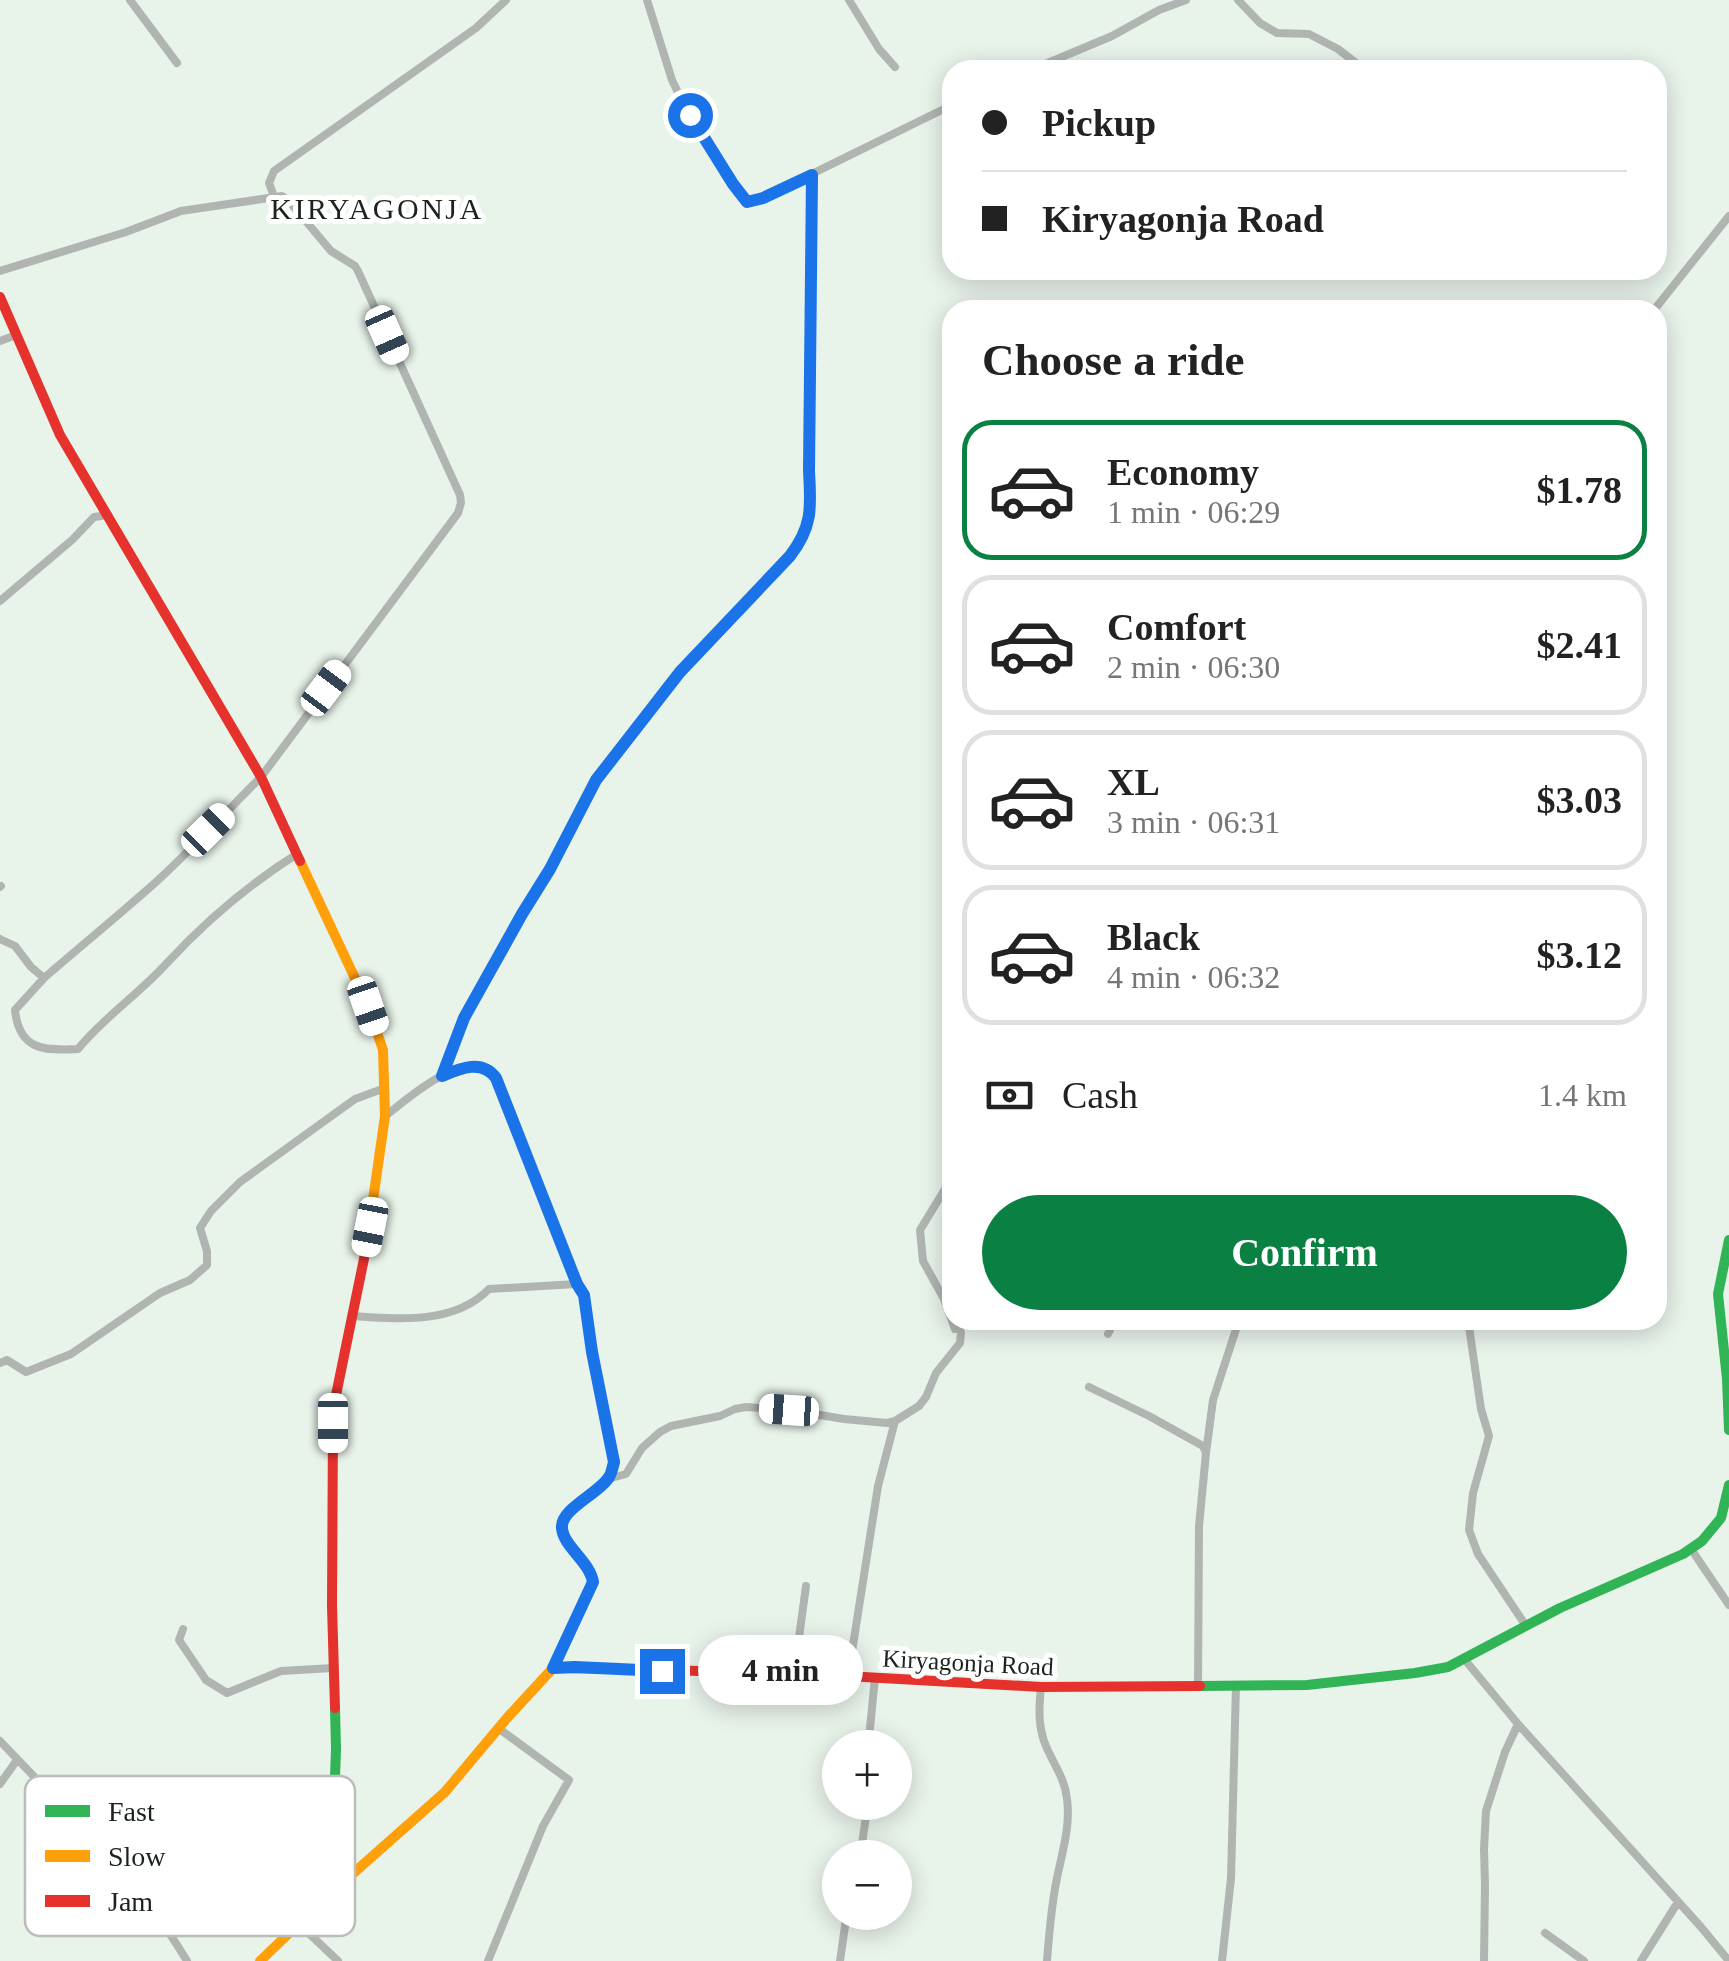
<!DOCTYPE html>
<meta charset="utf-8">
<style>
:root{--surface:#fff;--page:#f2f2f2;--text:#222;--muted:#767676;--line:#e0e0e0;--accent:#0b8043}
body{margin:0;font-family:"Times New Roman",serif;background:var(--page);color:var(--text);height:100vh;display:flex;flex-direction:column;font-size:38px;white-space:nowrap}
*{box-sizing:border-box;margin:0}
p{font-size:32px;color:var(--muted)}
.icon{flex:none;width:55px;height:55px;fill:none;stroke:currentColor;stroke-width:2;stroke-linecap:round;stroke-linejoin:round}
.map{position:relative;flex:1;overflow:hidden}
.drawer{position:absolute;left:942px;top:300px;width:725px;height:1030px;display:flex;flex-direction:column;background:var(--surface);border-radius:30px;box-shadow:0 5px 25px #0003}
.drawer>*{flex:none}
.banner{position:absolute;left:942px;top:60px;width:725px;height:220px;border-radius:30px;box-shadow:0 5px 25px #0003;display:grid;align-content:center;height:220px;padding:0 40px;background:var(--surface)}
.fabs{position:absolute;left:822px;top:1730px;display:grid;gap:20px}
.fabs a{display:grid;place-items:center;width:90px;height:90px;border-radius:50%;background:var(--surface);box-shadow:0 5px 25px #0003;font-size:50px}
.end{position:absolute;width:45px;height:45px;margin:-22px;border:12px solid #1a73e8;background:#fff;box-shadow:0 0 0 5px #fff}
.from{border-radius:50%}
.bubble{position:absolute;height:70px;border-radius:35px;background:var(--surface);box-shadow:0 5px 25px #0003;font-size:32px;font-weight:700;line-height:70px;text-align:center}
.car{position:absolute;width:30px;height:60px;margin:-30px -15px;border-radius:12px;box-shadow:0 0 8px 2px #0007;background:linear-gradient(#fff 24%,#345 0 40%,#fff 0 76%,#345 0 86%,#fff 0)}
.banner b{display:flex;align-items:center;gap:35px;height:95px;font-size:38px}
.banner b+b{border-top:2px solid var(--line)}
.banner i{width:25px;height:25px;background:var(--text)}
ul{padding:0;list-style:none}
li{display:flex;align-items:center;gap:30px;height:140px;margin:0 20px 15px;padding:0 20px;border:5px solid var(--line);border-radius:30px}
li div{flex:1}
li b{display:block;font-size:38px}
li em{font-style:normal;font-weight:700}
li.active{border-color:var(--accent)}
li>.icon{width:90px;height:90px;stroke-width:1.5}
h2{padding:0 40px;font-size:45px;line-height:120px}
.pay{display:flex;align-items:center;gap:25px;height:110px;padding:0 40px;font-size:38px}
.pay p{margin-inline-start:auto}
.button{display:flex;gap:20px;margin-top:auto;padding:20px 40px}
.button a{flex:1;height:115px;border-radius:60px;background:var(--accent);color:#fff;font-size:40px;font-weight:700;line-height:115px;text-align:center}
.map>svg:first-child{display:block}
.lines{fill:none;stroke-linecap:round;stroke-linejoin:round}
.street{stroke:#b1b5b1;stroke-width:8}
.fast{stroke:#30b455;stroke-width:10}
.slow{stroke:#ff9f0a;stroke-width:10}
.jam{stroke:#e5322d;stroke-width:10}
.route{stroke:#1a73e8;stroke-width:12}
.labels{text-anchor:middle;stroke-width:10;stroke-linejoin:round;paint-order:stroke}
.street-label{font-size:25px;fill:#1b231c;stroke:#fff}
.quarter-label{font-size:30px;letter-spacing:2.5px;fill:#1b231c;stroke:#fff}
.key{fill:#fff;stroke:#bbbdbb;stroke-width:2.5}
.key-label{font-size:28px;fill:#1b231c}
</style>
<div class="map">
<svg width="1729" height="1961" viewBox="0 0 1729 1961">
<rect width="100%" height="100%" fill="#e8f3ea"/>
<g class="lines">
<path class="street" d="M 130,0 L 177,63
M 647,0 L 672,80 L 683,103 L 733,184 L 747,202 L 763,198 L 952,105
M 849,0 L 879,49 L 895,67
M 1238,0 L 1260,23 L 1277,33 L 1309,34 L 1338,49 L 1365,70
M 1031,70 L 1112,36 L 1159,10 L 1186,0
M 275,199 L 269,183 L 274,171 L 476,28 L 506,0
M 0,271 L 126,232 L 181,211 L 282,196 L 288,200 L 331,251 L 355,266 L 358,271 L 460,495 L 461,503 L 458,513 L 261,777
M 1654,310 L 1729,216
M 0,341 L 16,335
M 0,601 L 72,540 L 94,517 L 108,515
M 0,887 L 1,886
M 0,939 L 15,946 L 31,967 L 44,978 C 81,946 119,915 156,882 C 192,849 226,812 261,777
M 44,978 L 15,1010 C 19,1050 44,1051 78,1049 C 104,1017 139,994 167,963 C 206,921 248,885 297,854
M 442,1076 L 465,1017 L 504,951 L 521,914 L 550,869 L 596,780 L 680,672 L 752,599 L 803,539 L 811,506 L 809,471 L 812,175
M 385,1116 C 413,1095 453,1056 490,1070 L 495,1079 L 577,1284 L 584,1295 L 592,1352 L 614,1463 C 614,1465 610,1476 609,1478 C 598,1495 556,1510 563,1532 C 569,1551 589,1563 593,1582 L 553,1668
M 952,1163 L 945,1189 L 920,1230 L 923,1261 L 944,1299 L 955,1329
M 352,1316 C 398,1319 454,1325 489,1289 L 577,1284
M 1468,1320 L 1481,1409 L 1489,1436 L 1473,1493 L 1469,1530 L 1478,1554 L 1526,1626
M 1108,1334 L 1115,1320
M 0,1363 L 7,1360 L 26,1372 L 71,1354 L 160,1293 L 190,1280 L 207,1265 L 207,1251 L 200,1228 L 211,1211 L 240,1182 L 355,1099 L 385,1088
M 1089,1387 L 1149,1416 L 1203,1446 L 1206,1453 L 1199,1526 L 1198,1686
M 1206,1453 L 1213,1400 L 1239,1320
M 608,1479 L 626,1474 L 642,1448 L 660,1432 L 671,1426 L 720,1416 L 735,1409 L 746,1407 L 789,1410 L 844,1419 L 887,1423 L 895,1421 L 919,1406 L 926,1397 L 936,1373 L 960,1343 L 961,1333 L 957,1323
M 1691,1549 L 1729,1605
M 183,1629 L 179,1640 L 206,1680 L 227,1693 L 281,1671 L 333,1668
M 1465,1660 L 1518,1724 L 1701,1927 L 1729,1961
M 794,1674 L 806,1586
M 848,1677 L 878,1486 L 895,1421
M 1041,1687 C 1039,1706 1038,1723 1044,1741 C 1051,1761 1065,1777 1067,1799 C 1071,1827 1061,1856 1056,1883 C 1051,1909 1049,1935 1047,1961
M 0,1741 C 66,1811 138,1878 187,1961
M 868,1748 L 875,1678
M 0,1784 L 17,1760
M 860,1858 L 866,1816 L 865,1802
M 300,1925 L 338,1961
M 1545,1933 L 1584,1961
M 488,1961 L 543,1826 L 569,1780 L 498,1728
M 840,1961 L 847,1912
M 1222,1961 L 1231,1878 L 1236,1685
M 1484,1961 L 1485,1885 L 1484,1849 L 1486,1811 L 1505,1752 L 1518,1724
M 1641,1961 L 1678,1902"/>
<path class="fast" d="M 1729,1240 L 1718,1294 L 1727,1379 L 1729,1430
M 1200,1686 L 1307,1685 L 1415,1673 L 1448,1667 L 1560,1608 L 1683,1554 L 1702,1541 L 1721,1518 L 1729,1485
M 331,1893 L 336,1749 L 335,1708"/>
<path class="slow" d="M 300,861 L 368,1006 L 383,1050 L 385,1116 L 366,1249
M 260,1961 L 331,1893 L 445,1792 L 507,1718 L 553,1668 L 628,1669"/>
<path class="jam" d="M 0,297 L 60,435 L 261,777 L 300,861
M 628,1669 L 811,1674 L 1041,1687 L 1200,1686
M 335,1708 L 332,1606 L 333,1423 L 336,1395 L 366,1249"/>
</g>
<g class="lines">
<path class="route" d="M 662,1671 L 575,1667 L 553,1668 L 593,1582 C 590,1562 563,1546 562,1528 C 560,1509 600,1493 609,1477 C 611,1475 613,1466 614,1462 L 592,1352 L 584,1295 L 577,1284 L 496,1078 C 482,1059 461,1068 442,1076 L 464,1018 L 522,914 L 550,869 L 596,780 L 680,672 L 790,556 C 813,526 811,507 809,471 L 812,175 L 763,198 L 747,202 L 733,184 L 690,115"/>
</g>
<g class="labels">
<g class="street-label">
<text transform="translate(968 1662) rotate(3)" y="9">Kiryagonja Road</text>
</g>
<g class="quarter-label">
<text x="377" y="219">KIRYAGONJA</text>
</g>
</g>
<rect x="25" y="1776" width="330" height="160" rx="15" class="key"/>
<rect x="45" y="1805" width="45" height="12" fill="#30b455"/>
<rect x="45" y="1850" width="45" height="12" fill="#ff9f0a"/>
<rect x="45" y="1895" width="45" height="12" fill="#e5322d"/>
<g class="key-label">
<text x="108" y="1821">Fast</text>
<text x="108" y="1866">Slow</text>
<text x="108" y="1911">Jam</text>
</g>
</svg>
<div class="fabs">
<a>+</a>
<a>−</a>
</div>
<i class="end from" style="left:690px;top:115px"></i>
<i class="end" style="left:662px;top:1671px"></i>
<div class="bubble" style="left:698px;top:1635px;width:165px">4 min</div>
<i class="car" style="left:387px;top:335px;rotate:156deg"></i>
<i class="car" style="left:326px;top:688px;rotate:37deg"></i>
<i class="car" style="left:208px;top:830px;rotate:45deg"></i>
<i class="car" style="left:368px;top:1006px;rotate:161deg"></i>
<i class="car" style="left:370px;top:1227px;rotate:191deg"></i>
<i class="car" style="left:789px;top:1410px;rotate:274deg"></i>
<i class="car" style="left:333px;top:1423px;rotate:180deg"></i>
<div class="banner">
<b><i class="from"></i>Pickup</b>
<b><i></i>Kiryagonja Road</b>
</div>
<section class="drawer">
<h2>Choose a ride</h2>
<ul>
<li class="active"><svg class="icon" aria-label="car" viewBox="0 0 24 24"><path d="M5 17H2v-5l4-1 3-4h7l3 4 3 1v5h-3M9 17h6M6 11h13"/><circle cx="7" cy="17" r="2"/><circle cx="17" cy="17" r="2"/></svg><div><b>Economy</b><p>1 min · 06:29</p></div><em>$1.78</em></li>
<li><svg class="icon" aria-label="car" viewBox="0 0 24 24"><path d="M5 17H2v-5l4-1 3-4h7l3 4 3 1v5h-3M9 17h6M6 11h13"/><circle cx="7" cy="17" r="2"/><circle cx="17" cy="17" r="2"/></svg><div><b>Comfort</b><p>2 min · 06:30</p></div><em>$2.41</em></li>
<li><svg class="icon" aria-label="car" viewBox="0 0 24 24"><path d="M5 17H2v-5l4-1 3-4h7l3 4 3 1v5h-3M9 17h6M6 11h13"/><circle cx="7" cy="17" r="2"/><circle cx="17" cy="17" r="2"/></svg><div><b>XL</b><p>3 min · 06:31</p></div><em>$3.03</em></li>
<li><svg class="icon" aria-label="car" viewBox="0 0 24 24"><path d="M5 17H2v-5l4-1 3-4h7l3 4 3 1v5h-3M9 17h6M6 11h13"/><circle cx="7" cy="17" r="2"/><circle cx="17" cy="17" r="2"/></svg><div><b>Black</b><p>4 min · 06:32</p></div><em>$3.12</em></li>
</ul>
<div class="pay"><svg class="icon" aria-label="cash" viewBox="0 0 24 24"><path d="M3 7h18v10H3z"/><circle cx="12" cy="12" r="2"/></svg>Cash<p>1.4 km</p></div>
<div class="button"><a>Confirm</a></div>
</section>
</div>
